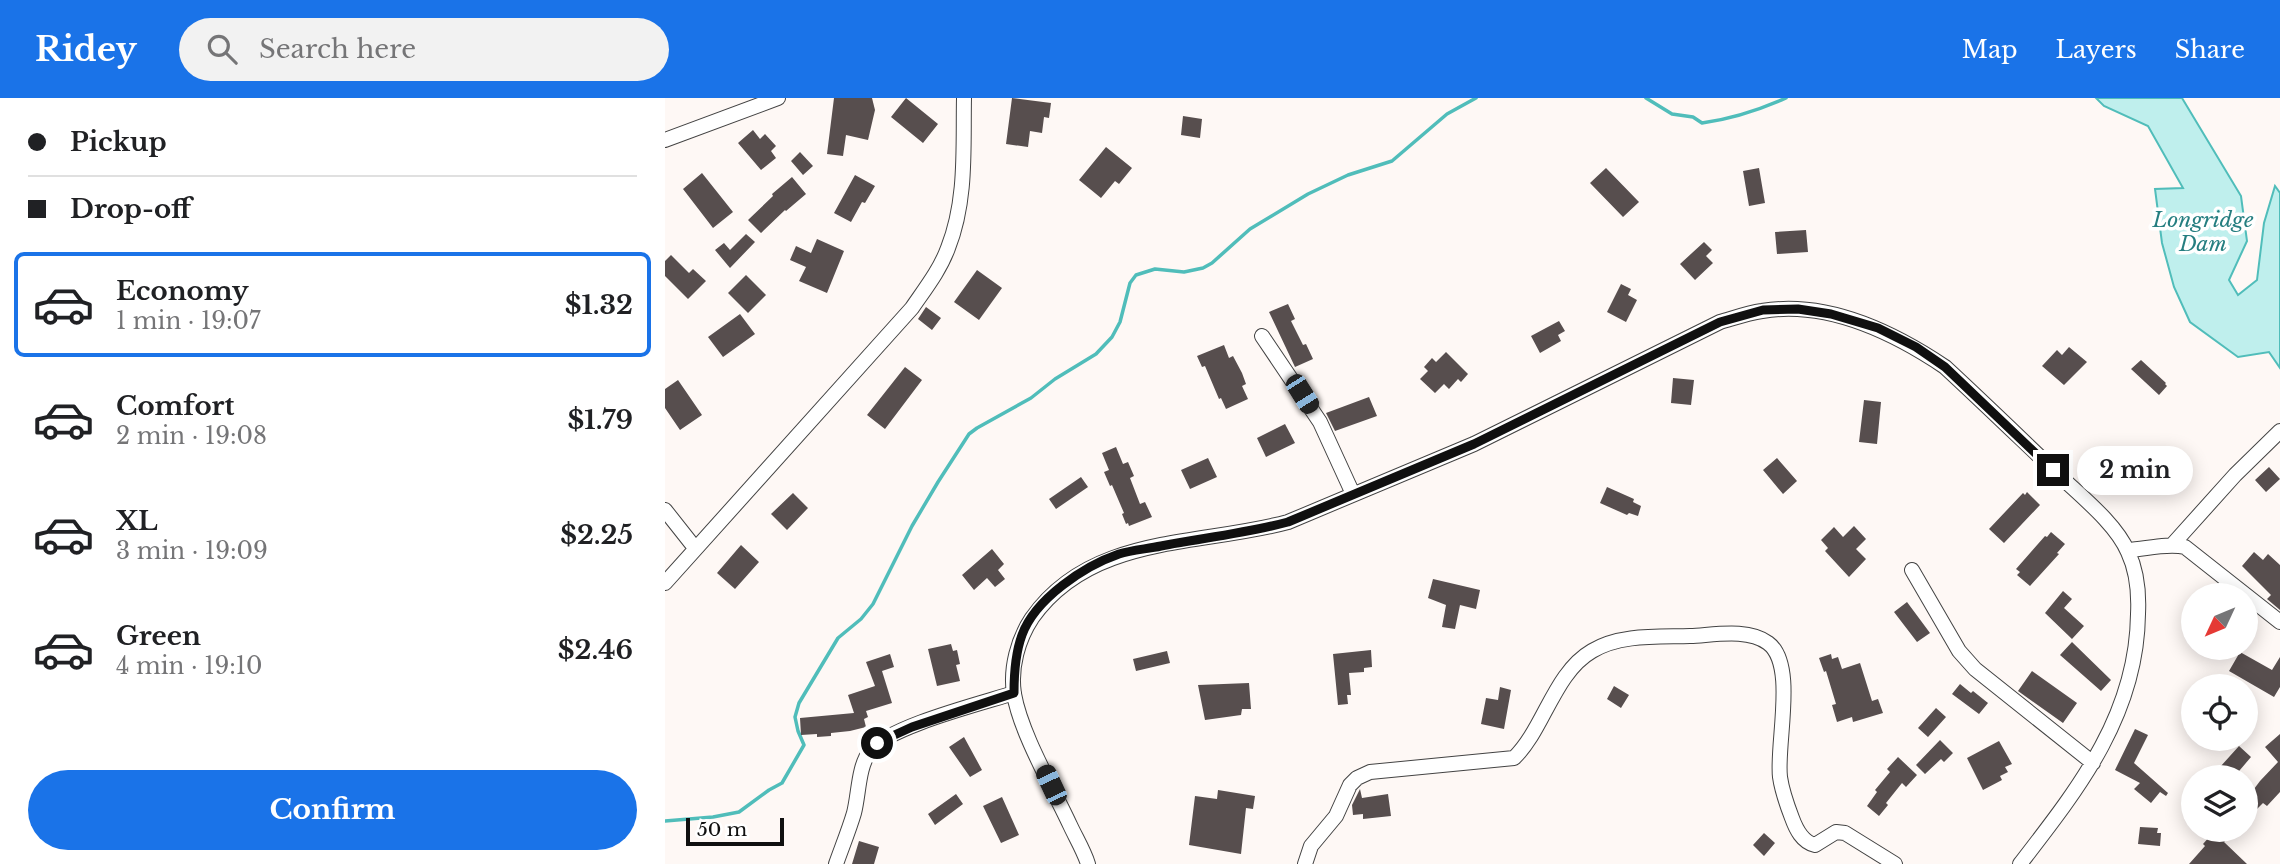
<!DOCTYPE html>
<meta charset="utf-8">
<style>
:root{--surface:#fff;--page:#f2f2f2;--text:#202124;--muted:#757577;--line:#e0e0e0;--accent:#1a73e8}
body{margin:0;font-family:"Libre Baskerville",serif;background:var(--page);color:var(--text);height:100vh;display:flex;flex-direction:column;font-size:26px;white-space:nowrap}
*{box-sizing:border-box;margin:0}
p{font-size:23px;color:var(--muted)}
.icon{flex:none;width:38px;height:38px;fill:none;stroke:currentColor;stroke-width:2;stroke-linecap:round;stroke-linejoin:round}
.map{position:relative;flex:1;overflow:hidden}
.sheet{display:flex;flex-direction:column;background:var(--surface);width:665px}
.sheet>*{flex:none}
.guide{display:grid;align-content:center;height:154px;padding:0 28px;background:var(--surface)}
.needle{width:46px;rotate:226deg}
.buttons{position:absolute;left:1516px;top:485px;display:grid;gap:14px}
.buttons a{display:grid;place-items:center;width:77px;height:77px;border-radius:50%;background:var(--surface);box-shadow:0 4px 18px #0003;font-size:35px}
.scale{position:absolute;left:21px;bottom:18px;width:98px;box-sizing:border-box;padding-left:7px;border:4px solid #101010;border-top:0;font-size:19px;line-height:24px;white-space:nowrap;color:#101010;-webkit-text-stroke:5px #fff;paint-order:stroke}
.end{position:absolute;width:32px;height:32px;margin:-16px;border:9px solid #101010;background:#fff;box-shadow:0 0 0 4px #fff}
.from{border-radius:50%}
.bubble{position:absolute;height:49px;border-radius:24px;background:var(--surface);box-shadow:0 4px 18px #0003;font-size:23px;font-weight:800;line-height:49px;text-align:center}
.car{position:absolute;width:21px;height:42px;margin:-21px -10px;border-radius:9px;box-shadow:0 0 5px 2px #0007;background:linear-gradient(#222 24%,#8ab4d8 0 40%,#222 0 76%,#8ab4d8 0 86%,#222 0)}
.guide b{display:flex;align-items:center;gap:24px;height:66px;font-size:26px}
.guide b+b{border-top:2px solid var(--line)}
.guide i{width:18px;height:18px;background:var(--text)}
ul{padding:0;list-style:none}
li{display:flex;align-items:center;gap:21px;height:105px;margin:0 14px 10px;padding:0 14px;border:4px solid transparent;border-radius:10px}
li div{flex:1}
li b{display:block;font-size:26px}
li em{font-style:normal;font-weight:800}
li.on{border-color:var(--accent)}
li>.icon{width:63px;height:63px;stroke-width:1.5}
.cta{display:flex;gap:14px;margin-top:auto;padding:14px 28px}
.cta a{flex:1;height:80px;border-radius:42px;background:var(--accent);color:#fff;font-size:28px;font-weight:800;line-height:80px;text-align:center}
header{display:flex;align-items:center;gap:42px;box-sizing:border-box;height:98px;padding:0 35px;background:var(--accent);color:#fff}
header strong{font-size:33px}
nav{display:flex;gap:38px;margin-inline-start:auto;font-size:24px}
.search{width:490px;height:63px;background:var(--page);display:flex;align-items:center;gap:18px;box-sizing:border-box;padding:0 24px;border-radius:38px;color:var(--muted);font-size:26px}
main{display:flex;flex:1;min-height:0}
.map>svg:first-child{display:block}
.water{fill:#bfefed;stroke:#50bdba;stroke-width:2}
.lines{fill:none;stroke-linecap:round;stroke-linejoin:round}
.stream{stroke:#50bdba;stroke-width:3.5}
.building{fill:#574e4e}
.minor-casing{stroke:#434343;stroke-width:16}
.minor{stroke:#fff;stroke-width:14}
.route{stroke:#101010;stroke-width:9}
.labels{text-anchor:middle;stroke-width:7;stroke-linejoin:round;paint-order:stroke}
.water-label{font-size:21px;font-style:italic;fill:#257e80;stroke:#fff}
</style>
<header>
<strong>Ridey</strong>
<div class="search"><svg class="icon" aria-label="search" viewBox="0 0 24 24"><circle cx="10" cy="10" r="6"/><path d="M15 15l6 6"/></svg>Search here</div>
<nav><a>Map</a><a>Layers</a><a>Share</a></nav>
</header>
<main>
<section class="sheet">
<div class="guide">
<b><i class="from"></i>Pickup</b>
<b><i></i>Drop-off</b>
</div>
<ul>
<li class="on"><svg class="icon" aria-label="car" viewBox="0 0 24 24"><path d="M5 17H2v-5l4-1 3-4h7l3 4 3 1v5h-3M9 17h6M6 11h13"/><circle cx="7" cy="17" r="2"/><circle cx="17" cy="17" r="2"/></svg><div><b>Economy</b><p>1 min · 19:07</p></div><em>$1.32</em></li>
<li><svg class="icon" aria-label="car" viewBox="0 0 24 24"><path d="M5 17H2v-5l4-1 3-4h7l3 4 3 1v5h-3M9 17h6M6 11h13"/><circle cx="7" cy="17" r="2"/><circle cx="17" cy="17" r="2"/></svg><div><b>Comfort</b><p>2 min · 19:08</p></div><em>$1.79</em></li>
<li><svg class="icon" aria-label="car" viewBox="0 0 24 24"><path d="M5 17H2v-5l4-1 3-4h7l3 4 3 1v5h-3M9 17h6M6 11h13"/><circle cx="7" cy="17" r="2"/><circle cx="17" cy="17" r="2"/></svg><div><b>XL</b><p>3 min · 19:09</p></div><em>$2.25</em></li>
<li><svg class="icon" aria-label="car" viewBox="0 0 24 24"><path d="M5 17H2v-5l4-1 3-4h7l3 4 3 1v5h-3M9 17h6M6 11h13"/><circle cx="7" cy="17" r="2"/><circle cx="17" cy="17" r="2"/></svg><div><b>Green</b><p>4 min · 19:10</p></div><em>$2.46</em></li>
</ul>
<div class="cta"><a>Confirm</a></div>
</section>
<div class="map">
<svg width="1615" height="766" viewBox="0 0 1615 766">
<rect width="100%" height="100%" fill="#fef8f5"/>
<path class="water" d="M 1431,0 L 1517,0 L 1576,98 L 1582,143 L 1564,182 L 1573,197 L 1592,182 L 1599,125 L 1610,88 L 1615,95 L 1615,270 L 1604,254 L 1573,259 L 1525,224 L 1509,189 L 1497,145 L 1490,91 L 1518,90 L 1483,28 L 1439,8 Z"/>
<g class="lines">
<path class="stream" d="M 981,0 L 1007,16 L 1028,19 L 1037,25 C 1066,21 1094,12 1121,0
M 0,723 L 48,719 L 74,714 L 104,692 L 117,685 L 139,647 L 133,633 L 130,619 L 134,605 L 173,540 L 196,521 L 208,506 L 247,428 L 273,384 L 304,336 L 312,330 L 366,300 L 390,281 L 431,256 L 447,239 L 455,224 L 465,185 L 471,177 L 490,171 L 519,174 L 538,170 L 547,165 L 585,131 L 643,96 L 683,77 L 727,63 L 782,16 L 811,0"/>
</g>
<path class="building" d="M 169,0 L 207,0 L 210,12 L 203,42 L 181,37 L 178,58 L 162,56 Z
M 241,0 L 273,26 L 258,45 L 226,19 Z
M 347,0 L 386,5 L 384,20 L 379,19 L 377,35 L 365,33 L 363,49 L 341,46 Z
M 518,18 L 537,21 L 535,40 L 516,37 Z
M 88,32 L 95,41 L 100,36 L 111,48 L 106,53 L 111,60 L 96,72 L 73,45 Z
M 441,49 L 467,70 L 454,86 L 450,83 L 436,100 L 414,82 Z
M 135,54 L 148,68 L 138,77 L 126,63 Z
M 941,70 L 974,104 L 958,119 L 925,85 Z
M 1094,70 L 1100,105 L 1084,108 L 1078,73 Z
M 37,75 L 68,114 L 48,130 L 18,91 Z
M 190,77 L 210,88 L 200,105 L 197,104 L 186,124 L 169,115 Z
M 127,79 L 141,96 L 121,113 L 120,112 L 96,135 L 83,122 L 108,98 L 107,96 Z
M 1141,132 L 1143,154 L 1112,156 L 1110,134 Z
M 81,136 L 90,144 L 65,170 L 50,152 L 59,145 L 65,152 Z
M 152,141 L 179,153 L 162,195 L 134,183 L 141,169 L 125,162 L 131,148 L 146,155 Z
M 1039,144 L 1047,152 L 1041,158 L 1048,165 L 1030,182 L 1015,166 Z
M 6,157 L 24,175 L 28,171 L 41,183 L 23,201 L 0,178 L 0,163 Z
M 312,172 L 337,190 L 314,222 L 289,204 Z
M 81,177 L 101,197 L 83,215 L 63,195 Z
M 956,186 L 966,191 L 963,197 L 972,202 L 961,224 L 942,214 Z
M 623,206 L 630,221 L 626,223 L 638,247 L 641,246 L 648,261 L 630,269 L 604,214 Z
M 261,209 L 276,220 L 267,232 L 253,221 Z
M 75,216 L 90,236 L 58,259 L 43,239 Z
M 894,223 L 900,233 L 893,237 L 896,243 L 875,255 L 866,238 Z
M 559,247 L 564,260 L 568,258 L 577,275 L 581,286 L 577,288 L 583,301 L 561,311 L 556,300 L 554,301 L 540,268 L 537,269 L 532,258 Z
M 1404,249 L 1422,264 L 1399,287 L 1377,268 L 1392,252 L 1397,257 Z
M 781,254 L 803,276 L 796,284 L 793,281 L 784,291 L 779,286 L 770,295 L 755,281 L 763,273 L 759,269 L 767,260 L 771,264 Z
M 1476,262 L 1501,285 L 1500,286 L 1502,288 L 1494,297 L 1466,271 Z
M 240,269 L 257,282 L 220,331 L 202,317 Z
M 1008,280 L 1029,282 L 1026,307 L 1006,305 Z
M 13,282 L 37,317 L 15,332 L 0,310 L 0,291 Z
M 704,299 L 712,318 L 670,333 L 661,315 Z
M 1199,302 L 1216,304 L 1212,346 L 1194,344 Z
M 620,326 L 630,345 L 601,359 L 592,340 Z
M 451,349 L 458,366 L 463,364 L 469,378 L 465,380 L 475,406 L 480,404 L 487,419 L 464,428 L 463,425 L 461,426 L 457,416 L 459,415 L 447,387 L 445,388 L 439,374 L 444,372 L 437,355 Z
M 543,360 L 552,379 L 525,391 L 516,372 Z
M 1112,360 L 1132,383 L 1118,396 L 1098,372 Z
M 1604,369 L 1615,381 L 1601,394 L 1590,382 Z
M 416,379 L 423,389 L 391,411 L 384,401 Z
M 942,389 L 969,401 L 968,404 L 976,408 L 973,418 L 964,415 L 962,417 L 935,405 Z
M 1362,394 L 1375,407 L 1339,445 L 1324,431 L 1358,395 L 1360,397 Z
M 128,395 L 143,410 L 122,432 L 106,416 Z
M 1189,428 L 1201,441 L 1191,451 L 1201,461 L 1184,479 L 1160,453 L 1163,450 L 1156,442 L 1169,429 L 1178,439 Z
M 1386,434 L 1400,446 L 1392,455 L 1394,456 L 1365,488 L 1352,477 L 1355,474 L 1351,471 L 1380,438 L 1382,439 Z
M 76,447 L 94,464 L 70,491 L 52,475 Z
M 327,451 L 339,466 L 333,472 L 340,481 L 330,489 L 322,480 L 309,492 L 297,477 Z
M 1589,454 L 1598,462 L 1603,456 L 1615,467 L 1615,512 L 1602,501 L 1606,497 L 1577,468 Z
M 768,481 L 815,492 L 811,511 L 795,507 L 790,531 L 777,529 L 781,507 L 763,500 Z
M 1398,493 L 1407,501 L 1399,510 L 1419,528 L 1407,541 L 1380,515 Z
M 1242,504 L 1265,535 L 1252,544 L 1229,514 Z
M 1407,544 L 1446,582 L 1436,593 L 1395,557 Z
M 286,546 L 288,553 L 292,552 L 295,566 L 291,567 L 295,583 L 272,588 L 263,551 Z
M 706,552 L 707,569 L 699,570 L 699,574 L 684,575 L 686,597 L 682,597 L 683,606 L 673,607 L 668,556 Z
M 502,553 L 505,565 L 471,573 L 468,561 Z
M 1575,554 L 1607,572 L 1615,559 L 1615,589 L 1609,599 L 1564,573 Z
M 225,556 L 229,569 L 217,573 L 227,605 L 201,613 L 203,619 L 199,621 L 201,629 L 185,633 L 166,635 L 166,638 L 152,639 L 152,636 L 136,637 L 135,620 L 189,615 L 183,597 L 210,588 L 201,564 Z
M 1166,556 L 1167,561 L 1173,559 L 1177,571 L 1195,565 L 1207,603 L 1213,601 L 1218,615 L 1188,624 L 1187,619 L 1172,624 L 1167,607 L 1171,606 L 1161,573 L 1159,574 L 1154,560 Z
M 1367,573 L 1412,605 L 1398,625 L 1353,593 Z
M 584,585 L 586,611 L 577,611 L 576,617 L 540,622 L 533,587 Z
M 1295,586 L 1306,595 L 1308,593 L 1323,605 L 1314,616 L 1287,596 Z
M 949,588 L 964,597 L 956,610 L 942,601 Z
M 835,589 L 846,592 L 839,631 L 816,626 L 821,600 L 833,602 Z
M 1271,610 L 1281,619 L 1263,639 L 1253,630 Z
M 1470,631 L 1483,637 L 1469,665 L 1503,695 L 1501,698 L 1495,694 L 1486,705 L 1469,691 L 1475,685 L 1450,672 Z
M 1615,636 L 1615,694 L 1602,708 L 1598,705 L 1590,713 L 1580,703 L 1595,683 L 1613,664 L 1600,649 Z
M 299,639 L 317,672 L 305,679 L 284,649 Z
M 1275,642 L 1288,655 L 1279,664 L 1276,661 L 1260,676 L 1251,667 Z
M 1334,643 L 1347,666 L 1340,669 L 1343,674 L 1335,678 L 1337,682 L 1318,692 L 1302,660 Z
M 1574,648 L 1586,659 L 1569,679 L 1546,679 Z
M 1233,659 L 1252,677 L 1241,689 L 1237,685 L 1221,705 L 1223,707 L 1214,718 L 1202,708 L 1212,694 L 1210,692 L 1225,674 L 1222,671 Z
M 695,691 L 697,700 L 723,696 L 726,718 L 698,721 L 698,716 L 688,717 L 687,707 Z
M 553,692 L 590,698 L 588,711 L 581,710 L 576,756 L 524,747 L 530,698 L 552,701 Z
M 291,696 L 298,706 L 270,727 L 263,716 Z
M 337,699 L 354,737 L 336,745 L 318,708 Z
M 1475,729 L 1493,730 L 1492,735 L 1496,735 L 1495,748 L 1473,746 Z
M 1555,732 L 1571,732 L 1559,744 L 1582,766 L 1524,766 L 1540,748 L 1538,746 L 1545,738 L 1547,740 Z
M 1099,735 L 1110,745 L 1099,758 L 1088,747 Z
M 194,743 L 214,749 L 209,766 L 187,766 Z"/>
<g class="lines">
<defs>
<path id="minor" d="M 0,42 L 113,0
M 597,238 L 655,324 L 688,396
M 0,412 L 30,450
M 1508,446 L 1570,377 L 1615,333
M 1463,452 C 1481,451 1502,445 1520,449 L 1615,524
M 1247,472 L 1294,553 L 1310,571 L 1428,665
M 0,485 L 247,210 C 260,191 275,172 283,150 C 302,102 298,50 299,0
M 171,766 C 177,749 184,732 189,715 C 194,696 193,669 205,653 C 222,629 318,605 349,595
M 423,766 C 419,753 411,740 405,727 C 388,690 356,636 349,596 C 345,570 353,541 367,520 C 426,436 535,448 623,424 L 809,346 L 1055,224 C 1069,220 1083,215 1097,213 C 1162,202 1228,234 1280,269 C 1319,305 1357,342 1396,379 C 1417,399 1451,426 1463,454 C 1472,473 1474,496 1473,516 C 1472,617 1413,691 1355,766
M 640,766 L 646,748 L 671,718 L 685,687 L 692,680 L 705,674 L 849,660 C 879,631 889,575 927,553 C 955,536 993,539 1025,538 C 1049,537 1083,530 1103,545 C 1132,566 1111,646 1115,679 C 1117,693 1122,707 1127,720 C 1131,731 1137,744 1150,747 L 1171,734 L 1180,735 L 1230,766"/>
</defs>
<use href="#minor" class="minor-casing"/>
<use href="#minor" class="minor"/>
</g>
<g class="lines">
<path class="route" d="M 212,645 L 247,629 L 349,595 C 349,575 350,556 357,537 C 370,501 419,468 454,456 C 467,452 482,451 496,448 C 538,440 582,435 623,424 L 809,346 L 1055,224 L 1098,212 L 1133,211 L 1166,216 L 1213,230 L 1251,249 L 1280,269 L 1388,372"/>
</g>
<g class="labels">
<g class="water-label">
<text x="1538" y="129">Longridge<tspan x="1538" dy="24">Dam</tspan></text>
</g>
</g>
</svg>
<div class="buttons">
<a><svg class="needle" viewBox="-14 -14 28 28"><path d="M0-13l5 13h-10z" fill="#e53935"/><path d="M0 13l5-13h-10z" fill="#757577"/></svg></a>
<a><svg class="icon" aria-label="locate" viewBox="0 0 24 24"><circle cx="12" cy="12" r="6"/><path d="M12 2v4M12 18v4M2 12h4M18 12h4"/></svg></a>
<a><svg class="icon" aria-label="layers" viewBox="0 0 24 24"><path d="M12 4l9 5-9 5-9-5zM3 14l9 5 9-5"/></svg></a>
</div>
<div class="scale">50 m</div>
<i class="end from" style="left:212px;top:645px"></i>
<i class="end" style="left:1388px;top:372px"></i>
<div class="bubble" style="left:1412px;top:348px;width:116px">2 min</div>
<i class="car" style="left:637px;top:296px;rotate:148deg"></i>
<i class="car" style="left:386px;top:687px;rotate:335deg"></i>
</div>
</main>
